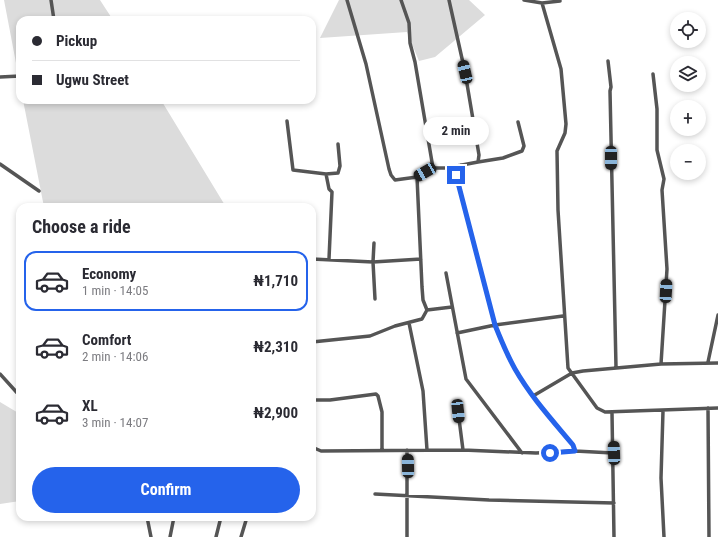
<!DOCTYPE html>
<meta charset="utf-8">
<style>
:root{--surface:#fff;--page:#f7f7f7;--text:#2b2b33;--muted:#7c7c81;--line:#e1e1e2;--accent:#2563eb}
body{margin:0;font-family:"Roboto Condensed",sans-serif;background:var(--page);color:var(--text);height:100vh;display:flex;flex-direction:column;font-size:15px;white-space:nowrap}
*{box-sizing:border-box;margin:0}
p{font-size:13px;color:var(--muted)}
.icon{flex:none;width:22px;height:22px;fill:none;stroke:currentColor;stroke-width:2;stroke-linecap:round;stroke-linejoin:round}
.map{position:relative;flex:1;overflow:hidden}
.sheet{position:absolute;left:16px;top:203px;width:300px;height:318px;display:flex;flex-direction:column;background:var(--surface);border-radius:12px;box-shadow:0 2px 6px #0003}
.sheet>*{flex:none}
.banner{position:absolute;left:16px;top:16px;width:300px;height:88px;border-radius:12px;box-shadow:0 2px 6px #0003;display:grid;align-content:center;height:88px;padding:0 16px;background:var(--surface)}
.buttons{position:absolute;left:670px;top:12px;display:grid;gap:8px}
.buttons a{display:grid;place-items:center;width:36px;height:36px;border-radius:50%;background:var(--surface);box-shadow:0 2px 6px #0003;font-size:20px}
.end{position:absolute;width:18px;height:18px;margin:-9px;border:5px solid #2563eb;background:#fff;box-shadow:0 0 0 2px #fff}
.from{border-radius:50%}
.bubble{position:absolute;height:28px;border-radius:14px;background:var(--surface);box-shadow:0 2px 6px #0003;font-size:13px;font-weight:700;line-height:28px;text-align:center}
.car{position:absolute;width:12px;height:24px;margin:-12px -6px;border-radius:5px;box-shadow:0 0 3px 1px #0007;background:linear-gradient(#222 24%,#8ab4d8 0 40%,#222 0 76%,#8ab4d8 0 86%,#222 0)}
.banner b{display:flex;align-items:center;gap:14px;height:38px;font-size:15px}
.banner b+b{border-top:1px solid var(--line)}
.banner i{width:10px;height:10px;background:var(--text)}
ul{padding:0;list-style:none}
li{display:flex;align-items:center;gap:12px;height:60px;margin:0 8px 6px;padding:0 8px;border:2px solid transparent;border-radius:12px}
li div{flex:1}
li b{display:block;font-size:15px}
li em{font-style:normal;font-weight:700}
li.on{border-color:var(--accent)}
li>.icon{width:36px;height:36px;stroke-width:1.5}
h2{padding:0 16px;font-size:18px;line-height:48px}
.cta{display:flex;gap:8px;margin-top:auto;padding:8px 16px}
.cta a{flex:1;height:46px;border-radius:24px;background:var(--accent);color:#fff;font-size:16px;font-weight:700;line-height:46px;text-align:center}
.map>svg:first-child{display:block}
.green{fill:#dcdcdc}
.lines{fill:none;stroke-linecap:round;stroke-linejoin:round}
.minor{stroke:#555;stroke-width:3.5}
.route{stroke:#2563eb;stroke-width:5}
</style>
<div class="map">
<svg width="718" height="537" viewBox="0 0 718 537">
<rect width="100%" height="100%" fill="#fff"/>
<path class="green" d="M 4,0 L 100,0 L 113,20 L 20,20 L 20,84 Z
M 339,0 L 469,0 L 485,15 L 435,57 L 419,61 L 407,32 L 320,38 Z
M 23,100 L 161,100 L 226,207 L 44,207 Z
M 0,402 L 20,414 L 20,501 L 0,504 Z"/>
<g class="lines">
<path class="minor" d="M 51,0 L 54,20
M 347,0 L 366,64 L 389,169 L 391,175 L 395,180 L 417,177 L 433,168 L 446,168 L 478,162 L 479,155 L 465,72 L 449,0
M 401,0 L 409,23 L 410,43 L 415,62 L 433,168
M 524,0 L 542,3 L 560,1
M 542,3 L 561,69 L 566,124 L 565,133 L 557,151 L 558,210 L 568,368 L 597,408 L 605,412 L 718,408
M 608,61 L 611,87 L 610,91 L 616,367
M 653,74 L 657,109 L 657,150 L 664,179 L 662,190 L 667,269 L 661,364
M 0,77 L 20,76
M 287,121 L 293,170 L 326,174 L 329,189 L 332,192 L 329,259
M 478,162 L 503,158 L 522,151 L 524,146 L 518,122
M 0,164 L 39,191
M 461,165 L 456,175 L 495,325 C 501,340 507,355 515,369 C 531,397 553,421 573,445 L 575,451
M 326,174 L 338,173 L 340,166 L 338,144
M 417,177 L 422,287 L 423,300 L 427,310
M 374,243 L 373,262 L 375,299
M 312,259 L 373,262 L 421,259
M 446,273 L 466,379 L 522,453
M 409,323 L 423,391 L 427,450
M 457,333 L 495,325 L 563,316
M 312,342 L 370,336 L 395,326 L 422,319 L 427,310 L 452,307
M 708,362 L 718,315
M 0,374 L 20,396
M 533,396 L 572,373 L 583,371 L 661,364 L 718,363
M 312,400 L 330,400 L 376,394 L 378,396 L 382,412 L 382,450
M 708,408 L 709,537
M 458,411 L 463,450
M 663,411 L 661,478 L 664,537
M 612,413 L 614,537
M 312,447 L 321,451 L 463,450 L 536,453 L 575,451 L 613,453
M 375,494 L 489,500 L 614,503
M 147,517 L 151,537
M 170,537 L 174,517
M 216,537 L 221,517
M 241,537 L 247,517
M 407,537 L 407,450"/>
</g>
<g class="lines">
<path class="route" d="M 456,175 L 495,325 C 501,340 507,355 515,369 C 531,397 553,421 573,445 L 575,451 L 550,453"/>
</g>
</svg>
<div class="buttons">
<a><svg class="icon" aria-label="locate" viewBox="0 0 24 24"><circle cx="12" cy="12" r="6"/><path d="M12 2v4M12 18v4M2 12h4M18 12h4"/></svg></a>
<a><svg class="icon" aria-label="layers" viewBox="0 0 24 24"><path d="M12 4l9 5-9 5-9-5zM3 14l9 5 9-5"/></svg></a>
<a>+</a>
<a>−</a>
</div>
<i class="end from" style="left:550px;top:453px"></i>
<i class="end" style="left:456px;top:175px"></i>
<div class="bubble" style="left:423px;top:117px;width:66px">2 min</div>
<i class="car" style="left:465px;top:72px;rotate:347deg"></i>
<i class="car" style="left:611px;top:158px;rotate:180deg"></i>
<i class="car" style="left:425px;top:172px;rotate:240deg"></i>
<i class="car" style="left:666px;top:291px;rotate:3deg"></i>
<i class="car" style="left:458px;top:411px;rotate:174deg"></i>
<i class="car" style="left:614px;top:453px;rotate:358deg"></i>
<i class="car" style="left:408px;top:466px;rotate:359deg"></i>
<div class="banner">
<b><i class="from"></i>Pickup</b>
<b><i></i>Ugwu Street</b>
</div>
<section class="sheet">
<h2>Choose a ride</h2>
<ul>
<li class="on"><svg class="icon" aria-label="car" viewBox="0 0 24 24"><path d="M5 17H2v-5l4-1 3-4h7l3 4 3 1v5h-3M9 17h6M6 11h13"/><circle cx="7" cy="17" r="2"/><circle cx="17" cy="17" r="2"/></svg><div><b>Economy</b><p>1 min · 14:05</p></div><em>₦1,710</em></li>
<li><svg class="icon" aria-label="car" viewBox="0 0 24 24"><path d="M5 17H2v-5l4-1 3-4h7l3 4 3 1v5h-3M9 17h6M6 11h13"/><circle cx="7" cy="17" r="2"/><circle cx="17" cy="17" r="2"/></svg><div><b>Comfort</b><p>2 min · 14:06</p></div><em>₦2,310</em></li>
<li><svg class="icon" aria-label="car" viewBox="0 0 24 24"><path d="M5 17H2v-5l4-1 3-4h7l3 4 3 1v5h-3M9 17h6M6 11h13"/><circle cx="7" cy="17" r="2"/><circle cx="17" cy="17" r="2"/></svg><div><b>XL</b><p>3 min · 14:07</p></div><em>₦2,900</em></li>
</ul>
<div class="cta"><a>Confirm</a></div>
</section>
</div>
